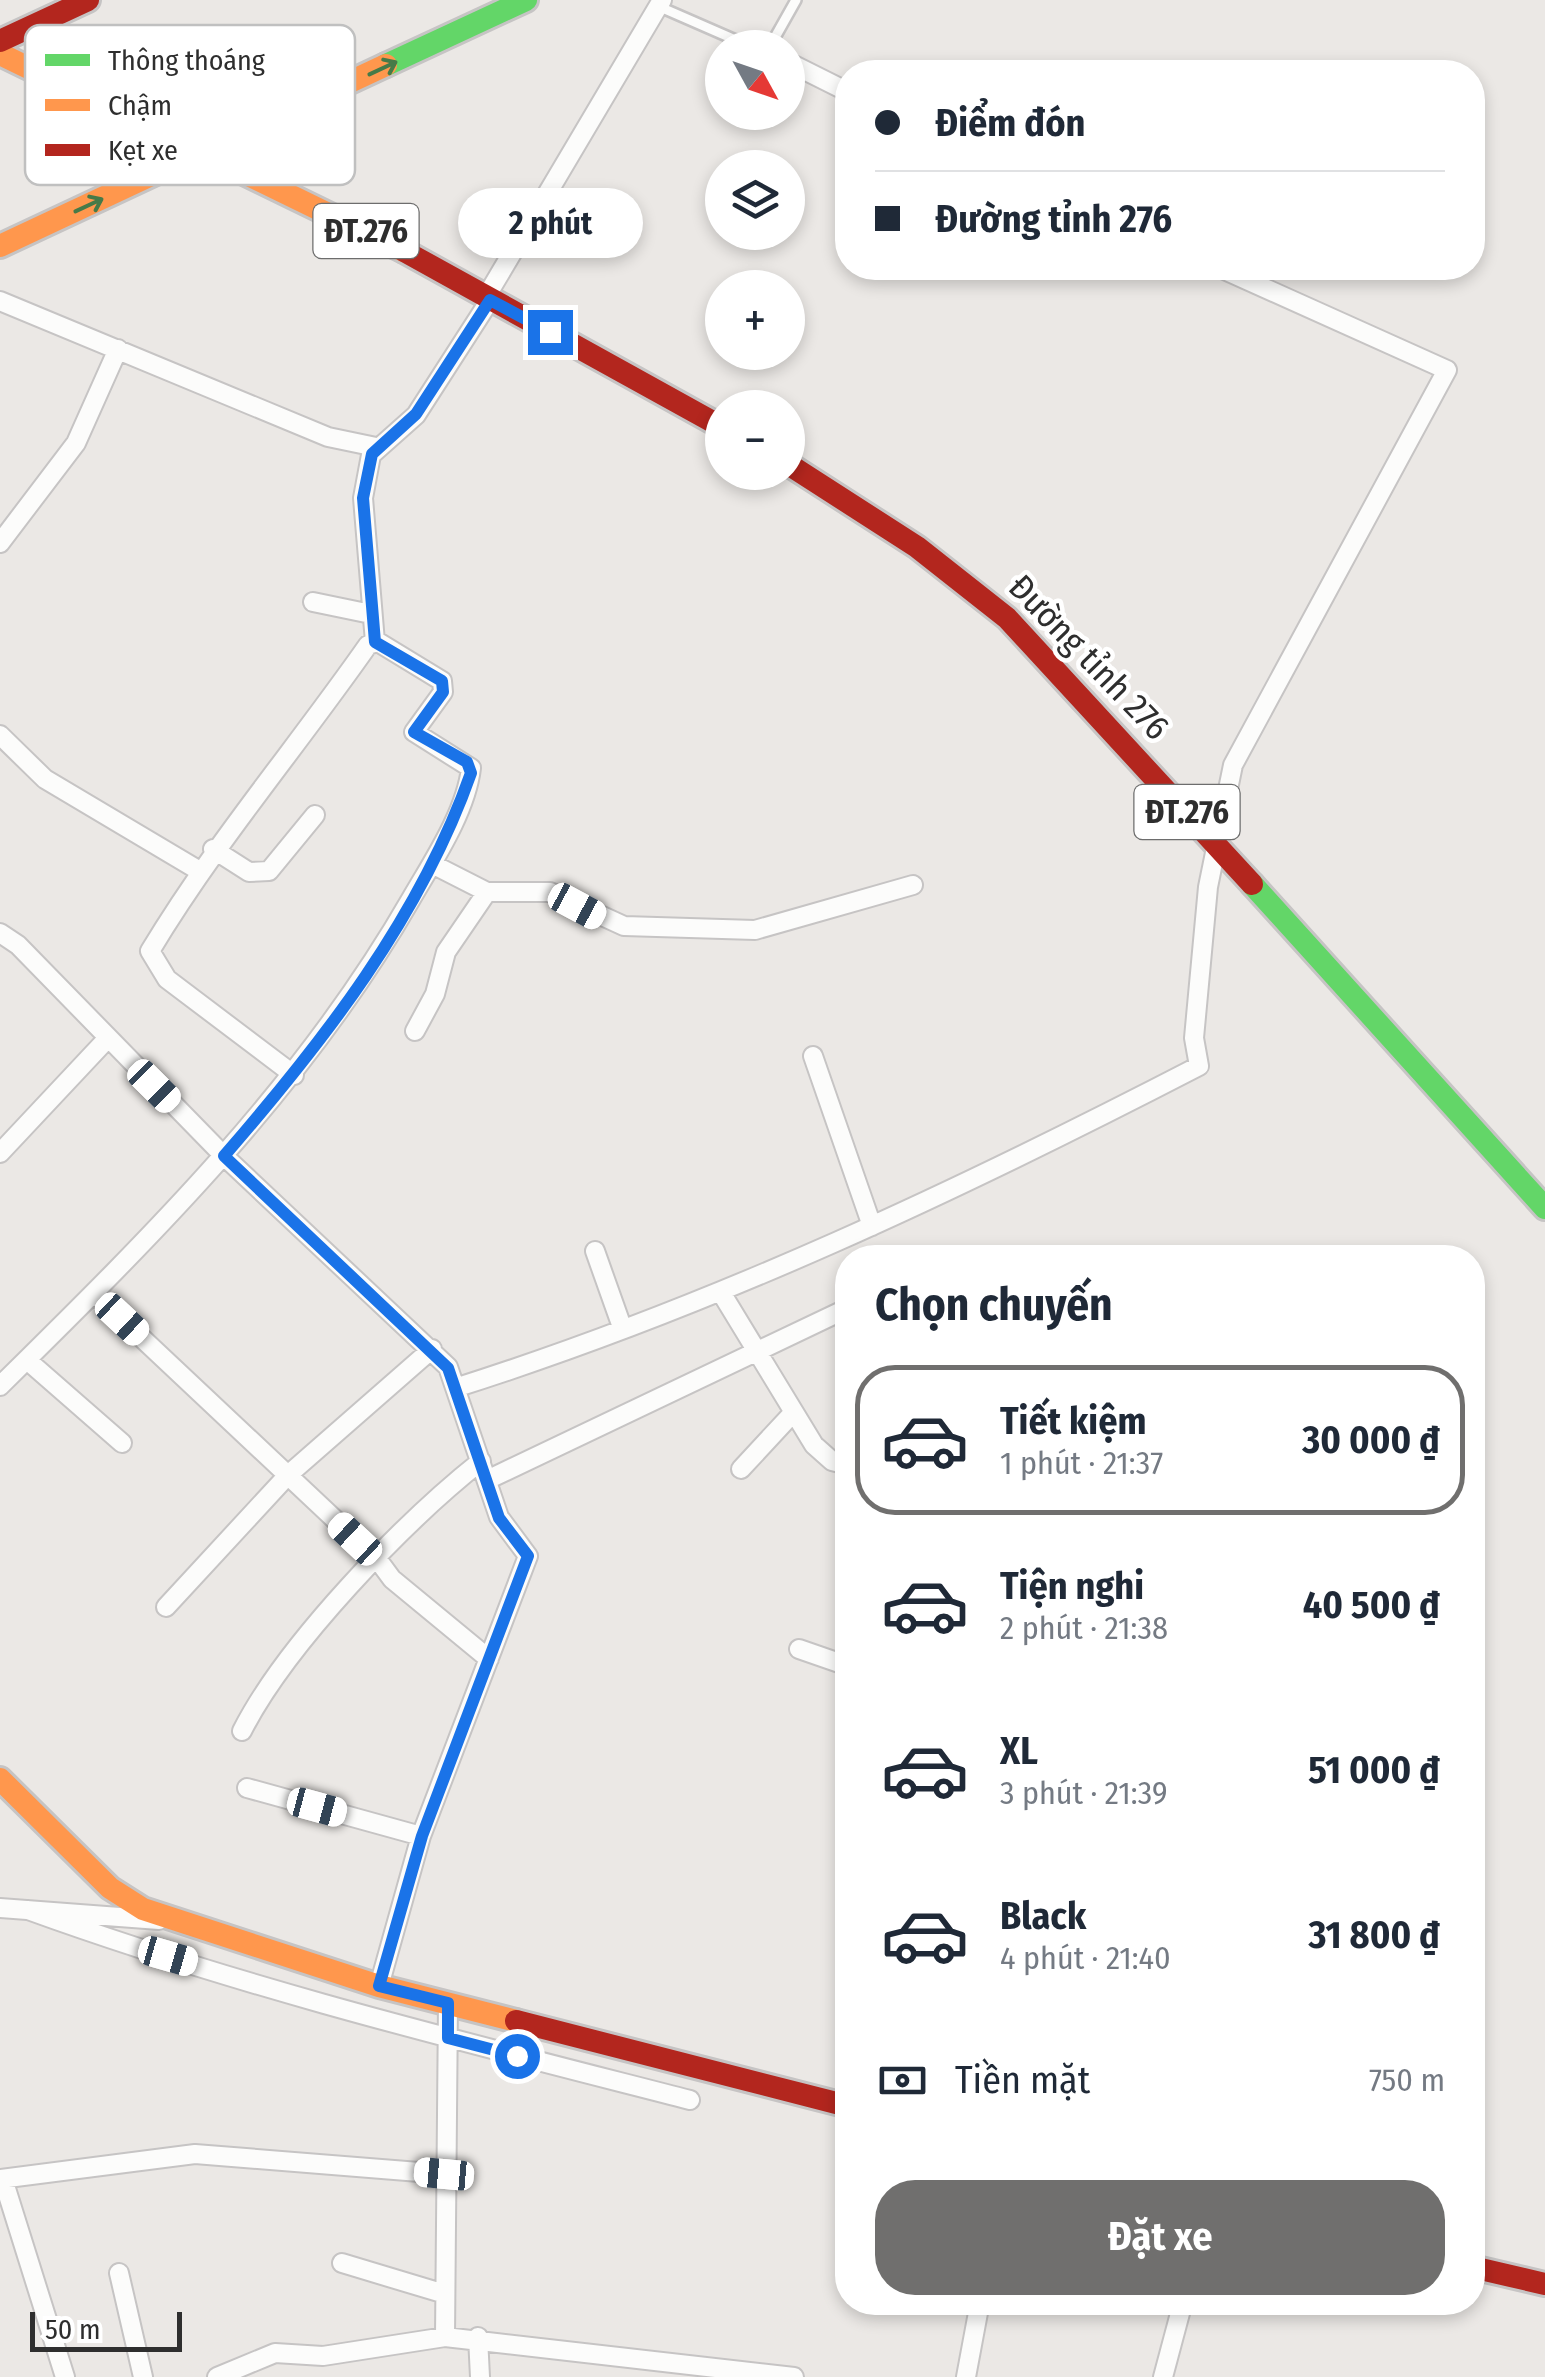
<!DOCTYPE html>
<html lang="vi">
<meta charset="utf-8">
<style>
:root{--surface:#fff;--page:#f6f6f7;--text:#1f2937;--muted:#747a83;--line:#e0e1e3;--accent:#706f6e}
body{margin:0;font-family:"Fira Sans Condensed",sans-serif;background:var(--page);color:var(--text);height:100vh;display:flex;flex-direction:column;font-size:38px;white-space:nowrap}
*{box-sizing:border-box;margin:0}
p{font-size:32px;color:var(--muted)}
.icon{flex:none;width:55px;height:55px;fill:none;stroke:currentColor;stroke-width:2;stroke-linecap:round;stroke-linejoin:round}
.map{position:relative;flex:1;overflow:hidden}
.drawer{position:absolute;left:835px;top:1245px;width:650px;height:1070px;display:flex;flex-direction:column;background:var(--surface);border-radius:40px;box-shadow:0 5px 15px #0003}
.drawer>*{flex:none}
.guide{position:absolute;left:835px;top:60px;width:650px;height:220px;border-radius:40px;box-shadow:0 5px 15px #0003;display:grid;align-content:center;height:220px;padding:0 40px;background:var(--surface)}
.needle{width:65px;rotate:130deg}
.tools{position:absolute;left:705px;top:30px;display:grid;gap:20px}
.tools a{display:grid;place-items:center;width:100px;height:100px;border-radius:50%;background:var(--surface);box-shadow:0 5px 15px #0003;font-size:50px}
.scale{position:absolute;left:30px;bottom:25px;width:152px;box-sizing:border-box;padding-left:10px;border:5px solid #2e2e2e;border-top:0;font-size:28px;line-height:35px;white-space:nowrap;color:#2e2e2e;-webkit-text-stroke:8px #fff;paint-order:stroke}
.end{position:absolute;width:45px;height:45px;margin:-22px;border:12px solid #1a73e8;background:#fff;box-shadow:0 0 0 5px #fff}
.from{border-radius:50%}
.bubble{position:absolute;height:70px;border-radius:35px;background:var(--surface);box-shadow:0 5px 15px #0003;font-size:32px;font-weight:700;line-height:70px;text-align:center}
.car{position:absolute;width:30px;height:60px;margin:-30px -15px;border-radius:12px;box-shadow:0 0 8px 2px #0007;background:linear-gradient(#fff 24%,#345 0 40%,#fff 0 76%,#345 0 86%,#fff 0)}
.guide b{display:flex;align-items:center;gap:35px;height:95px;font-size:38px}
.guide b+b{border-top:2px solid var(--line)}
.guide i{width:25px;height:25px;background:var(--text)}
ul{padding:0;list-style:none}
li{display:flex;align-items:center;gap:30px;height:150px;margin:0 20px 15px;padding:0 20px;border:5px solid transparent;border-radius:40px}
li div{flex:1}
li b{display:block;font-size:38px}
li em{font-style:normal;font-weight:700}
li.current{border-color:var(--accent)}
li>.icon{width:90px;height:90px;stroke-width:1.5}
h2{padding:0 40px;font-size:45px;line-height:120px}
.pay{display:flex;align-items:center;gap:25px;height:110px;padding:0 40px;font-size:38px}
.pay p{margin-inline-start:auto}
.primary-button{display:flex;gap:20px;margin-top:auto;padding:20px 40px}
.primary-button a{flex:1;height:115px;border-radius:40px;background:var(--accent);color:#fff;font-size:40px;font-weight:700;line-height:115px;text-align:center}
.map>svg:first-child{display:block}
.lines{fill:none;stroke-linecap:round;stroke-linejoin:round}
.lane-casing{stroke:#c6c4c4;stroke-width:14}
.street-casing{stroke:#c6c4c4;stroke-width:22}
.fast-casing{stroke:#c6c4c4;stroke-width:28}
.slow-casing{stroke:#c6c4c4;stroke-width:28}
.jam-casing{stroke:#c6c4c4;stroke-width:28}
.lane{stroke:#fcfcfb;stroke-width:9}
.street{stroke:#fcfcfb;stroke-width:18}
.fast{stroke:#63d668;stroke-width:22}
.slow{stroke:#ff974d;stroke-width:22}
.jam{stroke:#b3261e;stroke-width:22}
.oneway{stroke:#467a48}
.route{stroke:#1a73e8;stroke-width:12}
.labels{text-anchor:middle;stroke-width:9;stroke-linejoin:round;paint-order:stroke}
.shield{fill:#fff;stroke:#6d6d6d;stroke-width:2.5}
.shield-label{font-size:32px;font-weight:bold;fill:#2e2e2e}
.street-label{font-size:35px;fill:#2e2e2e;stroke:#fff}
.key{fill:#fff;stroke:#c0c0c0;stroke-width:2.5}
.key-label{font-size:28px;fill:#2e2e2e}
</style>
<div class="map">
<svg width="1545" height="2377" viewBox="0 0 1545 2377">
<rect width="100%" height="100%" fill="#ebe8e5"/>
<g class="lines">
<defs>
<path id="lane" d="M 660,7 L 754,48
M 769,48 L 796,0"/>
<path id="street" d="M 788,62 L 848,92
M 486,297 L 662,0
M 0,301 L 328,437 L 376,447
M 0,543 L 76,443 L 118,349
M 313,602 L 371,614
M 375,642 L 363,498 L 371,455 L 416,415 L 490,300
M 0,735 L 45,779 L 198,870
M 213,849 L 249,872 L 269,871 L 315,815
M 432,864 L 487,892 L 550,892 L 624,926 L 755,930 L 913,885
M 0,933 L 18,945 L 225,1157 L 448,1367 L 499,1517 L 528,1556 L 421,1836 L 379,1986
M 415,1031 L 435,994 L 446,952 L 487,892
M 813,1056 L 872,1226
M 0,1153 L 107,1039
M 595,1251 L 622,1327
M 94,1293 L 378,1560 L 392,1579 L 489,1659
M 722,1294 L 814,1445 L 832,1461 L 848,1465
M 27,1360 L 122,1443
M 0,1386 C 153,1235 303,1087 411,899 C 433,861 466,812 471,768 L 414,732 L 443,692 L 442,681 L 378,642 L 368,645 C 296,748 215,843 150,951 L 167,979 L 294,1075
M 458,1387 C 716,1305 959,1190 1199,1066 L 1194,1038 L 1208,887 L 1233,765 L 1447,370 L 1220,268
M 741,1469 L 792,1414
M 487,1480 L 848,1308
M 166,1607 L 288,1475 L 432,1349
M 799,1649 L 848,1666
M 242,1731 C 286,1644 404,1522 481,1461
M 247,1788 L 421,1836
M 0,1908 L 159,1920
M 28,1910 C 243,1988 468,2043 690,2100
M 0,2179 L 195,2154 L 444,2174
M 3,2179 L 65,2377
M 342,2263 L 445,2294
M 119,2273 L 143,2377
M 445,2337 L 448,2003
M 478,2337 L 480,2377
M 217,2377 L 275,2353 L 323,2356 L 445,2337 L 794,2377
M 966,2377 L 980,2302
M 1163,2377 L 1183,2302"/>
<path id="fast" d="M 386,65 L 526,0
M 1252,884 L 1545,1208"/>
<path id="slow" d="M 0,54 L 404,251
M 0,246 L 386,65
M 0,1779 L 110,1888 L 143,1909 L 379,1986 L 516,2021"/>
<path id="jam" d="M 0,41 L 88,0
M 404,251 L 722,427
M 788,464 L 917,547 L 1007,618 L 1252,884
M 516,2021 L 848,2106
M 1472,2267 L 1545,2284"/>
</defs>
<use href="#lane" class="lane-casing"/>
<use href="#street" class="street-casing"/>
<use href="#fast" class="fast-casing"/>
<use href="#slow" class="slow-casing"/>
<use href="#jam" class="jam-casing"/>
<use href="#lane" class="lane"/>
<use href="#street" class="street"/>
<use href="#fast" class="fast"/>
<use href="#slow" class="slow"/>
<use href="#jam" class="jam"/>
</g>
<defs><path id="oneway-shaft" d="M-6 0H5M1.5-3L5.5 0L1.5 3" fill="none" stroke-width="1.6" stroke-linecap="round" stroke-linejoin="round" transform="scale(2.5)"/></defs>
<g class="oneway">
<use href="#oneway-shaft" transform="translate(383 68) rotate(-25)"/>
<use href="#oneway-shaft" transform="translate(89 205) rotate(-25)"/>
</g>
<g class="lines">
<path class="route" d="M 517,2056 L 448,2038 L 448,2003 L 379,1986 L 422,1836 L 528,1556 L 499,1518 L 448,1368 L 224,1156 C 323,1042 420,918 471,773 L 467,762 L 414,732 L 443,692 L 442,681 L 375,642 L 363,498 L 372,454 L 416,414 L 490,300 L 550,332"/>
</g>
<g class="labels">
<g class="shield">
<rect x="313.5" y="204" width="105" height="54" rx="8"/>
<rect x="1134.5" y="785" width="105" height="54" rx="8"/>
</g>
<g class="shield-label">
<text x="366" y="242">ĐT.276</text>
<text x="1187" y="823">ĐT.276</text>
</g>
<g class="street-label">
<text transform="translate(1089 657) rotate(46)" y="12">Đường tỉnh 276</text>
</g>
</g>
<rect x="25" y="25" width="330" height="160" rx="15" class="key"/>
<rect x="45" y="54" width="45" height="12" fill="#63d668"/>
<rect x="45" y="99" width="45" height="12" fill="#ff974d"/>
<rect x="45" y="144" width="45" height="12" fill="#b3261e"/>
<g class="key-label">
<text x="108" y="70">Thông thoáng</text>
<text x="108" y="115">Chậm</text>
<text x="108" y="160">Kẹt xe</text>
</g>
</svg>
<div class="tools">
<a><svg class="needle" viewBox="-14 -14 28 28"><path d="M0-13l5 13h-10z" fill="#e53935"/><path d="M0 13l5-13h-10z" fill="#747a83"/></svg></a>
<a><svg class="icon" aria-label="layers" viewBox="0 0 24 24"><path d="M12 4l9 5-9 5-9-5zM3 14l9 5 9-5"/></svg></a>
<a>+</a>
<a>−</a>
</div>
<div class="scale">50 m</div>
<i class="end from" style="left:517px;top:2056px"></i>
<i class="end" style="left:550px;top:332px"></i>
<div class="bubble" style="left:458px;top:188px;width:185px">2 phút</div>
<i class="car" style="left:577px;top:906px;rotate:118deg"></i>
<i class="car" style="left:154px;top:1086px;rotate:135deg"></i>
<i class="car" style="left:122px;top:1319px;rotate:133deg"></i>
<i class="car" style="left:355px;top:1539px;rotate:313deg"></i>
<i class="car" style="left:317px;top:1807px;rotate:105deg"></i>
<i class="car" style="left:168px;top:1956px;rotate:106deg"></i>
<i class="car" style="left:444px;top:2174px;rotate:275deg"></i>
<div class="guide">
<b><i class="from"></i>Điểm đón</b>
<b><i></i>Đường tỉnh 276</b>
</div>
<section class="drawer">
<h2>Chọn chuyến</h2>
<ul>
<li class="current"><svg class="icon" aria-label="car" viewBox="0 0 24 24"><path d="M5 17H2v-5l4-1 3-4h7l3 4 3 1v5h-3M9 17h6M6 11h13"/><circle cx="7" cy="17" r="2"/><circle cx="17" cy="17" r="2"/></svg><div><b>Tiết kiệm</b><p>1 phút · 21:37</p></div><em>30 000 ₫</em></li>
<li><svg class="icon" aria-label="car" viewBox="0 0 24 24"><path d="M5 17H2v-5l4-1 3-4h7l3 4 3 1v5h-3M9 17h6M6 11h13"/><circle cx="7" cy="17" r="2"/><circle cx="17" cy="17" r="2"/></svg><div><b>Tiện nghi</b><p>2 phút · 21:38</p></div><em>40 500 ₫</em></li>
<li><svg class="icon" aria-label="car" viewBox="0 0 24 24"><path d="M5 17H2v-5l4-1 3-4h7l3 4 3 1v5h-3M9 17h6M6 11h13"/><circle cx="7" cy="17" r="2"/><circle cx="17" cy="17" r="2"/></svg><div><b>XL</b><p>3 phút · 21:39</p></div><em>51 000 ₫</em></li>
<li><svg class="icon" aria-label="car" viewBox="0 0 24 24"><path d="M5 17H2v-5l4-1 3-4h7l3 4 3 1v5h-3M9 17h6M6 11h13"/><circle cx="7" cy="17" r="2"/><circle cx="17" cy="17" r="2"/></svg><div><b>Black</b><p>4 phút · 21:40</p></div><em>31 800 ₫</em></li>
</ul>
<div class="pay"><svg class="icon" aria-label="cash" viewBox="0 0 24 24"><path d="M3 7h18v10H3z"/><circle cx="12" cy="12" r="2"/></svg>Tiền mặt<p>750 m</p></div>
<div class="primary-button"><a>Đặt xe</a></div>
</section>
</div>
